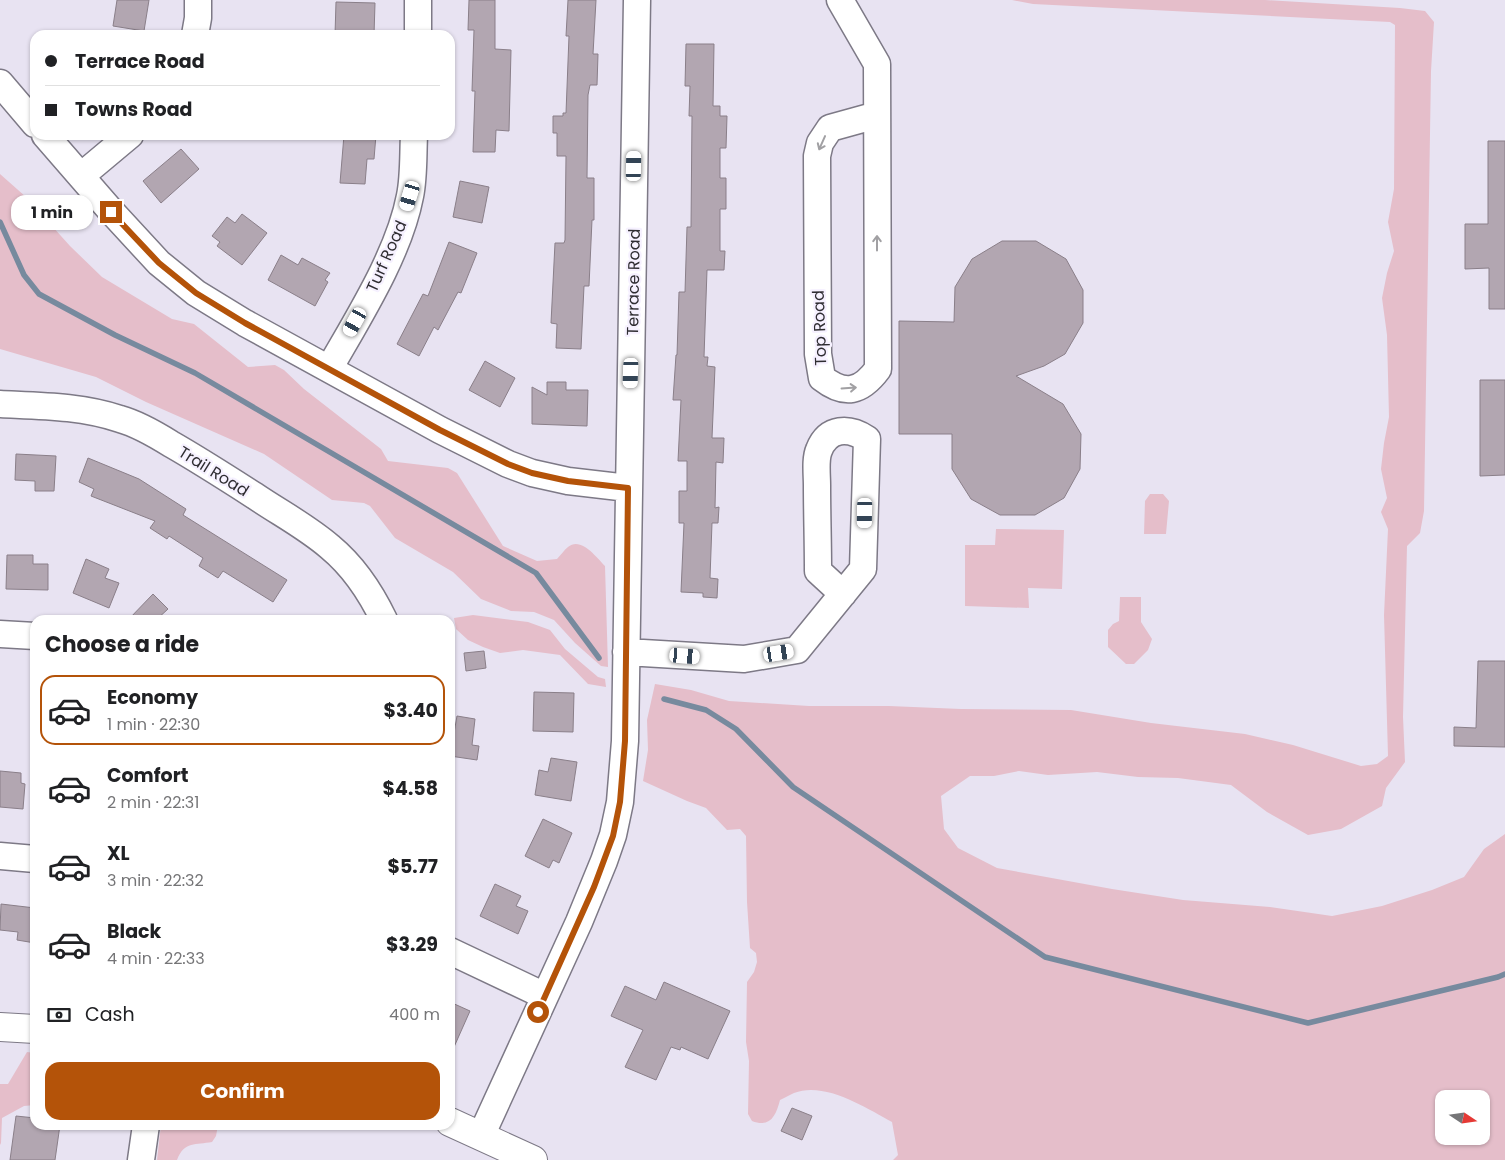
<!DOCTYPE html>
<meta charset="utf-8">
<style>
:root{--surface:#fff;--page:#f6f6f6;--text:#202124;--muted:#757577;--line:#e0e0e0;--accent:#b45309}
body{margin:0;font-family:Poppins,sans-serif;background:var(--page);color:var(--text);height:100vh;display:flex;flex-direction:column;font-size:19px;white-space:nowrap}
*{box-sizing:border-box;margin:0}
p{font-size:16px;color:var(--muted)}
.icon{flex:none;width:28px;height:28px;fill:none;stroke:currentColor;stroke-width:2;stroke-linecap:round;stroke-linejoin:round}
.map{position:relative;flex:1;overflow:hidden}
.side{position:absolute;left:30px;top:615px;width:425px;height:515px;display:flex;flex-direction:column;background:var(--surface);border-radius:15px;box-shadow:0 1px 4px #0004}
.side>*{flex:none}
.guide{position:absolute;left:30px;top:30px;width:425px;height:110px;border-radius:15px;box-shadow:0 1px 4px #0004;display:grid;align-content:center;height:110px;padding:0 15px;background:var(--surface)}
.needle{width:32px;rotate:103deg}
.tools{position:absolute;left:1435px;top:1090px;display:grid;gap:10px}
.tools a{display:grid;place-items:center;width:55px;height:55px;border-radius:10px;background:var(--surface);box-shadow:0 1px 4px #0004;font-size:25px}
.end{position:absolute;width:22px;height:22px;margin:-11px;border:6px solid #b45309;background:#fff;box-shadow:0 0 0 2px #fff}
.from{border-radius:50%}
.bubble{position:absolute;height:35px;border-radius:15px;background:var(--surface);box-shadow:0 1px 4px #0004;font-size:16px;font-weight:700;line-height:35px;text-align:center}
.car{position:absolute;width:15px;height:30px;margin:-15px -8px;border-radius:6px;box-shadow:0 0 4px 1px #0007;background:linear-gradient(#fff 24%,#345 0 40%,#fff 0 76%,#345 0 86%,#fff 0)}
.guide b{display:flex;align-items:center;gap:18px;height:48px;font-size:19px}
.guide b+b{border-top:1px solid var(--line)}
.guide i{width:12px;height:12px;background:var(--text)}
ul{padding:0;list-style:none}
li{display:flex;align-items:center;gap:15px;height:70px;margin:0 10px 8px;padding:0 5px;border:2px solid transparent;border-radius:15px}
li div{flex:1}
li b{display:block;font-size:19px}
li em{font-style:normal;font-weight:700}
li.on{border-color:var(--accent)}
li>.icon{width:45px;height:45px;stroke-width:1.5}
h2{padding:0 15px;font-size:22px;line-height:60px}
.pay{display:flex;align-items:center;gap:12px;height:55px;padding:0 15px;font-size:19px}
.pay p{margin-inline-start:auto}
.action{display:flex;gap:10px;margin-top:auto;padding:10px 15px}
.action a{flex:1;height:58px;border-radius:15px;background:var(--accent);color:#fff;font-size:20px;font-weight:700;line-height:58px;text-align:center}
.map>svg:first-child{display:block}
.green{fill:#e5beca;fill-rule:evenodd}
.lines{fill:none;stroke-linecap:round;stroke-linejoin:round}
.stream{stroke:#778a9e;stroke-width:5.5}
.building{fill:#b2a6b1;stroke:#8a7f89}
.minor-casing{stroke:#7d7986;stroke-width:29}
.major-casing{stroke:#7d7986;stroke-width:30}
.minor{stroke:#fff;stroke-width:26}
.major{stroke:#fff;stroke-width:28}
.oneway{stroke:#a1a0a3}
.route{stroke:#b45309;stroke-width:6}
.labels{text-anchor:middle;stroke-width:4.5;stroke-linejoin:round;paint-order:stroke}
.street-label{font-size:16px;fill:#2f2d32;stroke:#f6f1ff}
</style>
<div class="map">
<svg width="1505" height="1160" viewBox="0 0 1505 1160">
<rect width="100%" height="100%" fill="#e8e3f2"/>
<path class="green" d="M 1012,0 L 1265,0 L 1400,8 L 1425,11 L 1434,22 L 1431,71 L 1424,511 L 1420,533 L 1407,546 L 1403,717 L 1405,762 L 1386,788 L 1382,806 L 1341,829 L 1308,835 L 1267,812 L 1231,785 L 1178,778 L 1138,777 L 1097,772 L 1048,775 L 1019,771 L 994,776 L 970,776 L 941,796 L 944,829 L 958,848 L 997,868 L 1112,889 L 1183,900 L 1270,907 L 1332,916 L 1382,906 L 1432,890 L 1464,877 L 1484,849 L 1505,834 L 1505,1160 L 893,1160 L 898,1155 L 892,1122 C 866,1108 825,1081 794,1093 C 789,1095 785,1098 780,1100 C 776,1116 770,1128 752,1121 L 748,1114 L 749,1061 L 746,1042 L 747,982 L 754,972 L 757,962 L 756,953 L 750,948 L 747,902 L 746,836 L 740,829 L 727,830 L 706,808 L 687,801 L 643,781 L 648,750 L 647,720 L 655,684 L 691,690 L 729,701 L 809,706 L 889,706 L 961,709 L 1071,710 L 1151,723 L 1245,734 L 1293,745 L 1361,766 L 1377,764 L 1388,756 L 1384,615 L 1388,529 L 1381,512 L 1387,498 L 1381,469 L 1384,443 L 1389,417 L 1387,335 L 1382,298 L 1387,273 L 1394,251 L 1388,222 L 1394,189 L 1395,25 L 1390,22 L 1033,4 ZM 1444,1099 L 1481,1099 L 1481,1136 L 1444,1136 Z
M 0,174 L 26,197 L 70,246 L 102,277 L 172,319 L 194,324 L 248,367 L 275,365 L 284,370 L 304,389 L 381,449 L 388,461 L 448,468 L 457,473 L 503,546 L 537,561 L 557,559 C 561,555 564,550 568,547 C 581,536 597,558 605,566 L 608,667 L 601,666 L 575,643 L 554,620 L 534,612 L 511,611 L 481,599 L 453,572 L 395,538 L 370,506 L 364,503 L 332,500 L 264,454 L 146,402 L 96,377 L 0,349 Z
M 1150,494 L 1163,494 L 1169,501 L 1166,534 L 1144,534 L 1145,501 Z
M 996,529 L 1064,530 L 1062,589 L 1028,588 L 1029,608 L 965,606 L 965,545 L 995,545 Z
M 1120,597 L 1141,597 L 1141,622 L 1152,639 L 1148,650 L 1134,664 L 1126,664 L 1108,647 L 1108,630 L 1113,624 L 1119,621 Z
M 473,615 L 528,622 L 550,630 L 565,649 L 598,677 L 605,679 L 606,687 L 588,684 L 560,655 L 523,650 L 500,653 L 483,647 L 468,640 L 456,629 L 454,618 Z
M 27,1052 L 35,1053 L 35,1105 L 24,1106 L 2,1118 L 1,1143 L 0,1145 L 0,1084 L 8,1084 Z
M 161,1125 L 218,1125 L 216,1136 L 212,1142 C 196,1145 184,1141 177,1160 L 157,1160 Z"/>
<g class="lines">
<path class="stream" d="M 0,222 L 24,275 L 39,294 L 115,335 L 195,373 L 536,573 L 599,658
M 664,699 L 706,710 L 736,729 L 793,787 L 1045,957 L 1308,1023 L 1498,977 L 1505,974"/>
</g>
<path class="building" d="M 117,0 L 149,0 L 144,31 L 113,26 Z
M 469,0 L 495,0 L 495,49 L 511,50 L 509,131 L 496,130 L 495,152 L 473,152 L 475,91 L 472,91 L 474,30 L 468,30 Z
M 568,0 L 596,0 L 593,54 L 598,54 L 597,85 L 590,85 L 588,95 L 587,178 L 594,178 L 594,220 L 592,220 L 589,286 L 584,286 L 581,349 L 556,348 L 557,324 L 551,323 L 555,243 L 564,243 L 565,240 L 566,156 L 557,156 L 557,133 L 553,133 L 553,116 L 563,116 L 563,113 L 566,113 L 569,36 L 566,36 Z
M 336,2 L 375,3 L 374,35 L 335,35 Z
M 686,44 L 714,44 L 713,106 L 720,106 L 720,116 L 727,116 L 726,148 L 720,148 L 720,178 L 726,178 L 726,209 L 720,209 L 720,251 L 725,251 L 724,270 L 707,270 L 704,357 L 708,357 L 707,366 L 715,367 L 712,438 L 724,438 L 723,463 L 716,462 L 715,508 L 719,507 L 718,523 L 712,523 L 710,578 L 718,579 L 717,598 L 703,597 L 703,593 L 681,592 L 684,523 L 679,523 L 679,491 L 687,491 L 687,461 L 678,461 L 681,400 L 673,400 L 676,355 L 677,355 L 679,292 L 685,292 L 687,227 L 691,227 L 692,116 L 689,116 L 690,86 L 685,86 Z
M 344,135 L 376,135 L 374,159 L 367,159 L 365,184 L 340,183 Z
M 1488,141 L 1505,141 L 1505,309 L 1489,309 L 1489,268 L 1465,269 L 1465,224 L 1488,224 Z
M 181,149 L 199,169 L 161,203 L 143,181 Z
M 460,181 L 489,187 L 482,223 L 453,217 Z
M 242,214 L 267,233 L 242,265 L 217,246 L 220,242 L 212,236 L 227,217 L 235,223 Z
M 1002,241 L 1036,241 L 1066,259 L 1083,290 L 1083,323 L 1065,354 L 1044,366 L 1016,376 L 1063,404 L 1081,434 L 1080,469 L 1064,498 L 1035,515 L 1000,515 L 971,499 L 952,469 L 952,434 L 899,434 L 899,321 L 954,322 L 955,287 L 972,259 Z
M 449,242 L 477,253 L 461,293 L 458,292 L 438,330 L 434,327 L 419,356 L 397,344 L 423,294 L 428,296 Z
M 281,255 L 298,265 L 302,258 L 330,273 L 325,280 L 328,282 L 315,306 L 268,280 Z
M 485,361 L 515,378 L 500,407 L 469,390 Z
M 1480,380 L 1505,380 L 1505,475 L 1480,476 Z
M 547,382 L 566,382 L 566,390 L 588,390 L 587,426 L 532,424 L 532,387 L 547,395 Z
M 16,454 L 56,456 L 54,491 L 35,491 L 35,481 L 15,480 Z
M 88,458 L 139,479 L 186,509 L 183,515 L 287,580 L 273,602 L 223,571 L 218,578 L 199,566 L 203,558 L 169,536 L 167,539 L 150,528 L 155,521 L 91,496 L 94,489 L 79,482 Z
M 7,555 L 33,555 L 33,564 L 48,564 L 48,590 L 6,589 Z
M 86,559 L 109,569 L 105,578 L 119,583 L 109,608 L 73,593 Z
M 153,594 L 168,609 L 156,620 L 128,620 Z
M 484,651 L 486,668 L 466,671 L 464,653 Z
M 1478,661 L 1505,661 L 1505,747 L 1454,746 L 1454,727 L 1476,728 Z
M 534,692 L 574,693 L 573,732 L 533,731 Z
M 457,716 L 475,719 L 472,745 L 479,746 L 477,760 L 450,756 Z
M 551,758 L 577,762 L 571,801 L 535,795 L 539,770 L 548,772 Z
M 0,771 L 21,773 L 21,783 L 25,784 L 23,809 L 0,807 Z
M 543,819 L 572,833 L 559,863 L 553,860 L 549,868 L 525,856 Z
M 495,884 L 521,896 L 516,906 L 528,911 L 518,934 L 480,916 Z
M 1,904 L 35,908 L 35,943 L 17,940 L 18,932 L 0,930 Z
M 664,982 L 730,1011 L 708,1059 L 681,1047 L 680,1050 L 671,1047 L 656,1080 L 625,1067 L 643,1030 L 611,1016 L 625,986 L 656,1000 Z
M 450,1002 L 470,1011 L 450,1056 Z
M 792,1108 L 812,1116 L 802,1140 L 781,1131 Z
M 16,1116 L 35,1118 L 35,1125 L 60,1125 L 55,1160 L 10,1160 Z"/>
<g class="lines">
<defs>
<path id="minor" d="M 840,0 L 877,64 L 878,369 C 861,392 845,396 822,378 L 818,354 L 817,156 L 820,143 L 830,128 L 877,115
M 195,35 L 198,18 L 198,0
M 418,35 L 418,0
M 0,83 L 35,124
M 45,135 L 111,211 L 159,263 L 196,293 L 245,323 L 440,430 L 508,464 L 532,473 L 568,481 L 628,488
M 81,176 L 130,135
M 329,369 C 358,318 399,254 410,196 C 414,177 413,155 414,135
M 0,404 C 41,406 81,406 120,419 C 138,424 155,434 171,444 C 199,460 227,478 255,496 C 280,513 307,527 330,547 C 353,566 371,593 384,620
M 0,634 L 35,636
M 626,652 L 744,659 L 797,650 L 863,569 L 867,439 C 849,427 828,427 819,450 C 815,459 817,475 817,485 C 817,513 818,542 818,571 L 843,594
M 0,856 L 35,859
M 450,951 L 545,996
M 481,1136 L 579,922 L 604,861 L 613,835 L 620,802 L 625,741 L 637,0
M 141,1160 L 146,1125"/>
<path id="major" d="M 0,1027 L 35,1029
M 450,1122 L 533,1160"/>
</defs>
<use href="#minor" class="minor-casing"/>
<use href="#major" class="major-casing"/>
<use href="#minor" class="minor"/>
<use href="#major" class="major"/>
</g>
<defs><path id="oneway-shaft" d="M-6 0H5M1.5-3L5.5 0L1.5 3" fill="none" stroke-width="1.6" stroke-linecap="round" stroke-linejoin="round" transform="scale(1.25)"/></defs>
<g class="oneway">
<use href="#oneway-shaft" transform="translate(822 143) rotate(114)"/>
<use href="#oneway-shaft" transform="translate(877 243) rotate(-90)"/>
<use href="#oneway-shaft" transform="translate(849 388) rotate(-4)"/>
</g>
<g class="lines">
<path class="route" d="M 111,212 L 159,263 L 196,293 L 245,323 L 440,430 L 508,464 L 532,473 L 568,481 L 628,488 L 625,741 L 620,802 L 613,836 L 594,887 L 538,1012"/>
</g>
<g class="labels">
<g class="street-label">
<text transform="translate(386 256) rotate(-66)" y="6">Turf Road</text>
<text transform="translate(633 282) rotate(-89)" y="6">Terrace Road</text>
<text transform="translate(819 328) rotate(-92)" y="6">Top Road</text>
<text transform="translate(214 471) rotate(32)" y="6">Trail Road</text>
</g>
</g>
</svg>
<div class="tools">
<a><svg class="needle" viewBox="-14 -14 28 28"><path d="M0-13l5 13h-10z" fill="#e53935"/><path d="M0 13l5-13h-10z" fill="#757577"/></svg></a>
</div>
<i class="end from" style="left:538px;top:1012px"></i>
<i class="end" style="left:111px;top:212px"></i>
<div class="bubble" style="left:11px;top:195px;width:82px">1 min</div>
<i class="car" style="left:634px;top:166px;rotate:1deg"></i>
<i class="car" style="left:410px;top:196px;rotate:197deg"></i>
<i class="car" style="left:355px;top:322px;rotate:209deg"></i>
<i class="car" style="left:631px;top:373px;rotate:182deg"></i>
<i class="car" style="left:865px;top:513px;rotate:181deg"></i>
<i class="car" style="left:779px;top:653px;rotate:81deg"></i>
<i class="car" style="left:685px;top:656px;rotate:94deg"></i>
<div class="guide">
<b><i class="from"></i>Terrace Road</b>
<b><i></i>Towns Road</b>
</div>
<section class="side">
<h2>Choose a ride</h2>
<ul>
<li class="on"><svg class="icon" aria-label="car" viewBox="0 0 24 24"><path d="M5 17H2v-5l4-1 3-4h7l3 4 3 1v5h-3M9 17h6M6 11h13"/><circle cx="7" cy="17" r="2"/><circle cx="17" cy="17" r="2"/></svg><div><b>Economy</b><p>1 min · 22:30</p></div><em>$3.40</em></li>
<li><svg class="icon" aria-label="car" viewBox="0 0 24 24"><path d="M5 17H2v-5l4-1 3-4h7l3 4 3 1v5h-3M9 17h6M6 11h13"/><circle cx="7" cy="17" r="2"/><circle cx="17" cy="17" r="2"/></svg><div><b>Comfort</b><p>2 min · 22:31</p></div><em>$4.58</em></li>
<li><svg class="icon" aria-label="car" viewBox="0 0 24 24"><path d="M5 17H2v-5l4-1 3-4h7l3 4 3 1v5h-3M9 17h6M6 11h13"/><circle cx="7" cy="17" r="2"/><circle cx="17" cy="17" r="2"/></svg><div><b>XL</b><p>3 min · 22:32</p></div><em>$5.77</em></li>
<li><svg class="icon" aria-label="car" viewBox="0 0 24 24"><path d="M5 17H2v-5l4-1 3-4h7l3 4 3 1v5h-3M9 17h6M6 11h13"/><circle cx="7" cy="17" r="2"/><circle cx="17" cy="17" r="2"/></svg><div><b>Black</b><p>4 min · 22:33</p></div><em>$3.29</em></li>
</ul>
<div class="pay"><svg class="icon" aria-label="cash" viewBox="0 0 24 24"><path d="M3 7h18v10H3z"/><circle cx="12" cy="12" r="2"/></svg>Cash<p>400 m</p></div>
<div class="action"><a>Confirm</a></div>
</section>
</div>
